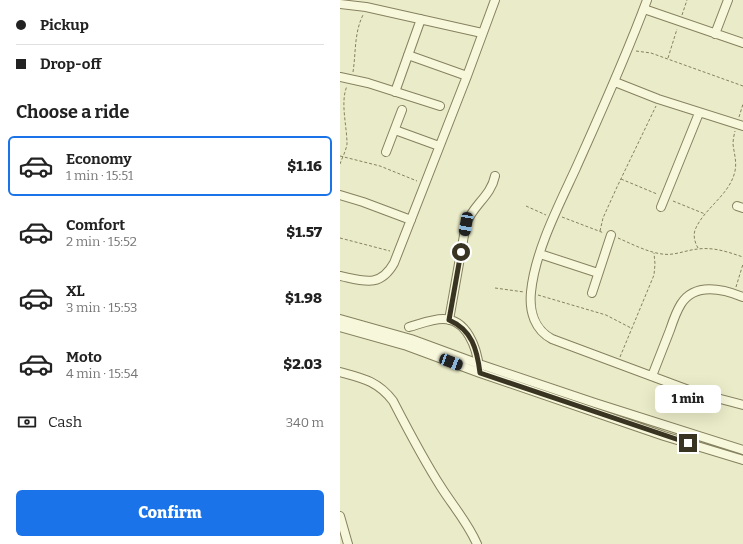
<!DOCTYPE html>
<meta charset="utf-8">
<style>
:root{--surface:#fff;--page:#f6f6f6;--text:#222;--muted:#767676;--line:#e0e0e0;--accent:#1a73e8}
body{margin:0;font-family:Bitter,serif;background:var(--page);color:var(--text);height:100vh;display:flex;flex-direction:column;font-size:15px;white-space:nowrap}
*{box-sizing:border-box;margin:0}
p{font-size:13px;color:var(--muted)}
.icon{flex:none;width:22px;height:22px;fill:none;stroke:currentColor;stroke-width:2;stroke-linecap:round;stroke-linejoin:round}
.map{position:relative;flex:1;overflow:hidden}
.panel{display:flex;flex-direction:column;background:var(--surface);width:340px}
.panel>*{flex:none}
.hud{display:grid;align-content:center;height:88px;padding:0 16px;background:var(--surface)}
.end{position:absolute;width:18px;height:18px;margin:-9px;border:5px solid #383421;background:#fff;box-shadow:0 0 0 2px #fff}
.from{border-radius:50%}
.bubble{position:absolute;height:28px;border-radius:6px;background:var(--surface);box-shadow:0 4px 16px #0002;font-size:13px;font-weight:800;line-height:28px;text-align:center}
.car{position:absolute;width:12px;height:24px;margin:-12px -6px;border-radius:5px;box-shadow:0 0 3px 1px #0007;background:linear-gradient(#222 24%,#8ab4d8 0 40%,#222 0 76%,#8ab4d8 0 86%,#222 0)}
.hud b{display:flex;align-items:center;gap:14px;height:38px;font-size:15px}
.hud b+b{border-top:1px solid var(--line)}
.hud i{width:10px;height:10px;background:var(--text)}
ul{padding:0;list-style:none}
li{display:flex;align-items:center;gap:12px;height:60px;margin:0 8px 6px;padding:0 8px;border:2px solid transparent;border-radius:6px}
li div{flex:1}
li b{display:block;font-size:15px}
li em{font-style:normal;font-weight:800}
li.selected{border-color:var(--accent)}
li>.icon{width:36px;height:36px;stroke-width:1.5}
h2{padding:0 16px;font-size:18px;line-height:48px}
.pay{display:flex;align-items:center;gap:10px;height:44px;padding:0 16px;font-size:15px}
.pay p{margin-inline-start:auto}
.button{display:flex;gap:8px;margin-top:auto;padding:8px 16px}
.button a{flex:1;height:46px;border-radius:6px;background:var(--accent);color:#fff;font-size:16px;font-weight:800;line-height:46px;text-align:center}
main{display:flex;flex:1;min-height:0}
.map>svg:first-child{display:block}
.lines{fill:none;stroke-linecap:round;stroke-linejoin:round}
.minor-casing{stroke:#86815f;stroke-width:10}
.path{stroke:#86815f;stroke-width:1;stroke-dasharray:3 2;stroke-linecap:butt}
.minor{stroke:#f6f7db;stroke-width:8}
.route{stroke:#383421;stroke-width:5}
</style>
<main>
<section class="panel">
<div class="hud">
<b><i class="from"></i>Pickup</b>
<b><i></i>Drop-off</b>
</div>
<h2>Choose a ride</h2>
<ul>
<li class="selected"><svg class="icon" aria-label="car" viewBox="0 0 24 24"><path d="M5 17H2v-5l4-1 3-4h7l3 4 3 1v5h-3M9 17h6M6 11h13"/><circle cx="7" cy="17" r="2"/><circle cx="17" cy="17" r="2"/></svg><div><b>Economy</b><p>1 min · 15:51</p></div><em>$1.16</em></li>
<li><svg class="icon" aria-label="car" viewBox="0 0 24 24"><path d="M5 17H2v-5l4-1 3-4h7l3 4 3 1v5h-3M9 17h6M6 11h13"/><circle cx="7" cy="17" r="2"/><circle cx="17" cy="17" r="2"/></svg><div><b>Comfort</b><p>2 min · 15:52</p></div><em>$1.57</em></li>
<li><svg class="icon" aria-label="car" viewBox="0 0 24 24"><path d="M5 17H2v-5l4-1 3-4h7l3 4 3 1v5h-3M9 17h6M6 11h13"/><circle cx="7" cy="17" r="2"/><circle cx="17" cy="17" r="2"/></svg><div><b>XL</b><p>3 min · 15:53</p></div><em>$1.98</em></li>
<li><svg class="icon" aria-label="car" viewBox="0 0 24 24"><path d="M5 17H2v-5l4-1 3-4h7l3 4 3 1v5h-3M9 17h6M6 11h13"/><circle cx="7" cy="17" r="2"/><circle cx="17" cy="17" r="2"/></svg><div><b>Moto</b><p>4 min · 15:54</p></div><em>$2.03</em></li>
</ul>
<div class="pay"><svg class="icon" aria-label="cash" viewBox="0 0 24 24"><path d="M3 7h18v10H3z"/><circle cx="12" cy="12" r="2"/></svg>Cash<p>340 m</p></div>
<div class="button"><a>Confirm</a></div>
</section>
<div class="map">
<svg width="403" height="544" viewBox="0 0 403 544">
<rect width="100%" height="100%" fill="#eaebc8"/>
<g class="lines">
<defs>
<path id="minor" d="M 307,0 C 286,57 261,112 236,168 C 219,205 195,251 191,292 C 189,312 195,330 212,339 L 354,392 L 403,405
M 0,4 L 26,7 L 142,33
M 304,9 L 403,43
M 375,34 L 388,0
M 68,55 L 127,76
M 0,77 L 28,83 L 100,106
M 275,82 L 318,99 L 403,126
M 55,92 L 81,19
M 55,130 L 99,146
M 46,152 L 62,110
M 0,195 L 23,202 L 71,220
M 397,206 L 403,208
M 321,207 L 359,113
M 200,254 L 258,273
M 0,276 C 24,281 40,288 54,263 L 127,76 L 155,0
M 252,293 L 271,235
M 0,319 L 71,339 L 139,364 L 255,403 L 403,450
M 109,320 L 126,224 C 133,205 151,196 155,176
M 0,327 L 67,346 L 140,373 L 324,436 L 403,460
M 69,327 C 80,324 92,319 103,319 C 127,319 137,348 139,368
M 0,372 C 22,378 38,381 53,401 C 68,430 83,459 101,487 C 113,506 128,523 137,544
M 312,376 C 318,361 324,345 330,330 C 333,321 336,312 341,304 C 355,282 383,289 403,297
M 0,516 L 8,544"/>
</defs>
<use href="#minor" class="minor-casing"/>
<path class="path" d="M 342,15 L 347,0
M 296,51 L 311,53 L 403,86
M 328,58 L 337,29
M 13,72 C 16,53 14,33 23,15
M 399,117 L 403,104
M 0,156 L 40,166 L 77,181
M 0,164 C 2,158 6,151 7,144 C 7,126 0,102 7,86
M 281,179 L 317,194
M 333,201 L 365,214
M 186,206 L 206,215
M 222,217 L 264,233
M 260,231 L 263,218 L 277,187 L 316,106
M 0,238 L 50,251
M 278,238 C 292,244 307,252 322,254 C 334,256 346,250 358,249 C 374,247 388,252 403,257
M 358,248 C 355,243 353,236 355,230 C 364,208 390,195 395,171 C 397,162 394,153 393,144 C 393,140 394,135 395,131
M 396,287 L 403,264
M 155,288 L 184,292
M 198,295 L 266,315 L 291,328
M 280,357 L 314,275 L 315,264 L 314,253"/>
<use href="#minor" class="minor"/>
</g>
<g class="lines">
<path class="route" d="M 121,252 L 109,320 C 132,330 137,349 140,373 L 348,443"/>
</g>
</svg>
<i class="end from" style="left:121px;top:252px"></i>
<i class="end" style="left:348px;top:443px"></i>
<div class="bubble" style="left:315px;top:385px;width:66px">1 min</div>
<i class="car" style="left:126px;top:224px;rotate:190deg"></i>
<i class="car" style="left:111px;top:362px;rotate:111deg"></i>
</div>
</main>
